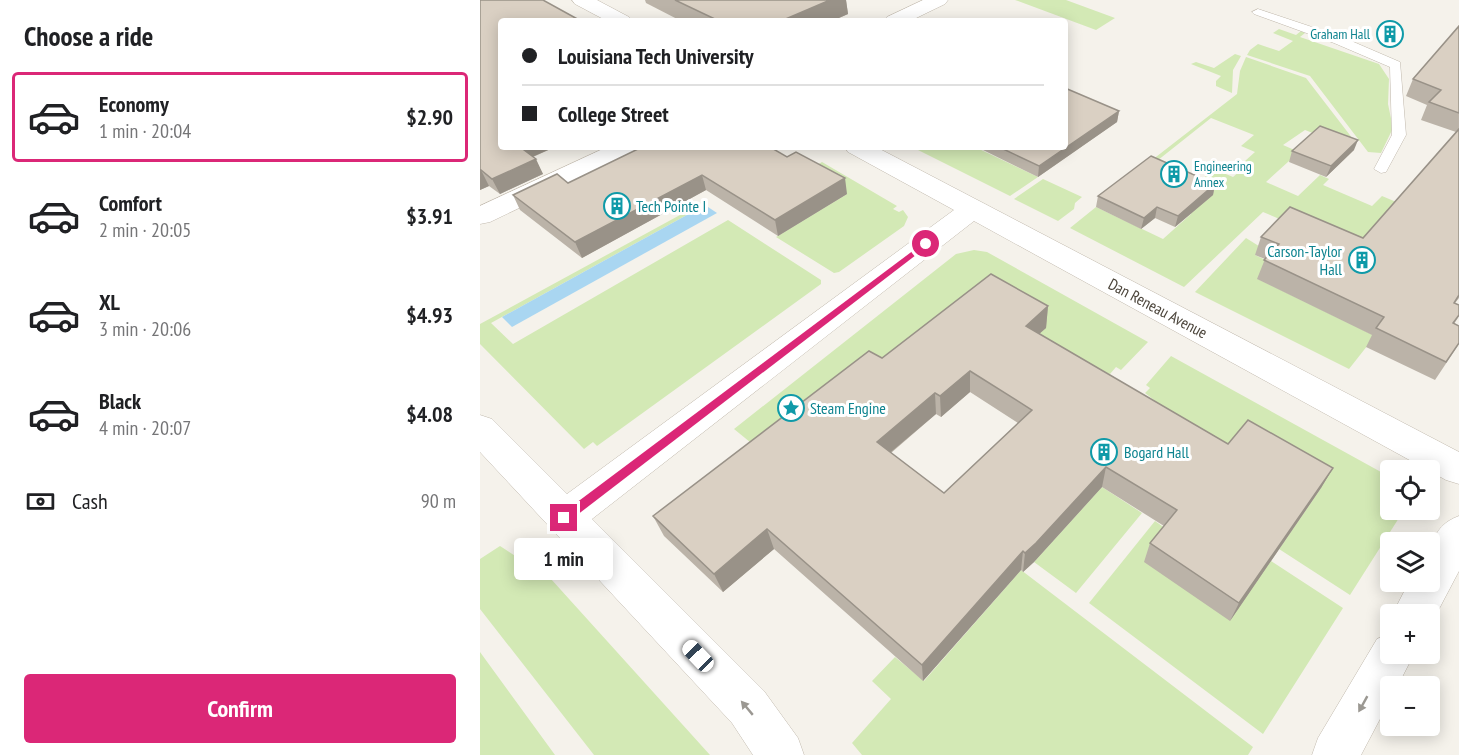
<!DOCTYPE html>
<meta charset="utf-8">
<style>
:root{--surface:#fff;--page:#f6f6f6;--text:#202124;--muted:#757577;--line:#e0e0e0;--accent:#db2777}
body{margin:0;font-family:"PT Sans Narrow",sans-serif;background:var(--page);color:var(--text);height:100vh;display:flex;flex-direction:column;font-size:22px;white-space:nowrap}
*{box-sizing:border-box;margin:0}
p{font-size:20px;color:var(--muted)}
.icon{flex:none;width:33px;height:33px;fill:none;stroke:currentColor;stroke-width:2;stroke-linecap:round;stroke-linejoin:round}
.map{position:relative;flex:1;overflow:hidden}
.side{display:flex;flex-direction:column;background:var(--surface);width:480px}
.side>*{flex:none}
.top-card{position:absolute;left:18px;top:18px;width:570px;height:132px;border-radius:6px;box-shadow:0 3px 15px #0003;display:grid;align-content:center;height:132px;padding:0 24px;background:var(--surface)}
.tools{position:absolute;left:900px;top:460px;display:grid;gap:12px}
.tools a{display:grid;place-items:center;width:60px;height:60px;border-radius:6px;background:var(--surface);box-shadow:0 3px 15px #0003;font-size:30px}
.end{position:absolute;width:27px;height:27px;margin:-14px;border:8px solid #db2777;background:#fff;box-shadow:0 0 0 3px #fff}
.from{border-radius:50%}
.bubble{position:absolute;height:42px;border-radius:6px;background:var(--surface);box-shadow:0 3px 15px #0003;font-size:20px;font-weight:700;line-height:42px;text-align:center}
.car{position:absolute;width:18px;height:36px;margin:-18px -9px;border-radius:8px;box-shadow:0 0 4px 2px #0007;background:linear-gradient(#fff 24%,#345 0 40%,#fff 0 76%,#345 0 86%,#fff 0)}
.top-card b{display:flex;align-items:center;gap:21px;height:57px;font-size:22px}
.top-card b+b{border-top:2px solid var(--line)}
.top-card i{width:15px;height:15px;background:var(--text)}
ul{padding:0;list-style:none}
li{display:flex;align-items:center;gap:18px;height:90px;margin:0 12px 9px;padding:0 12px;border:3px solid transparent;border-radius:6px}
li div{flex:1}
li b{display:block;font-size:22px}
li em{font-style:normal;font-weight:700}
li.active{border-color:var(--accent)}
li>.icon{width:54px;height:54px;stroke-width:1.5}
h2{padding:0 24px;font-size:27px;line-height:72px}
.pay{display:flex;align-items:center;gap:15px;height:66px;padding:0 24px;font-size:22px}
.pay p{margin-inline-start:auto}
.cta{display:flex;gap:12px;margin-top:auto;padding:12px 24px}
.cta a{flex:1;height:69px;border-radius:6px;background:var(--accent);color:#fff;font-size:24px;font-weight:700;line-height:69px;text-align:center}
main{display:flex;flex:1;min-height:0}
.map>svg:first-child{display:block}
.green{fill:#d3e9b5}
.water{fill:#a9d6f1}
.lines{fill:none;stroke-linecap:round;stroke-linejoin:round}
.service-casing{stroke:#c1b9ad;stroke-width:1}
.minor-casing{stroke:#c1b9ad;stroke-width:1}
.service{fill:#fff;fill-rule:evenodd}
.minor{fill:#fff;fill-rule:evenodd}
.wall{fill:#bbb3a8;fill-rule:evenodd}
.shaded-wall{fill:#999288}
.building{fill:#dad0c3;stroke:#999288;stroke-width:1.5;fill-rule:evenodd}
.oneway{fill:#9b9892}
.route{fill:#db2777}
.labels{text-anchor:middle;stroke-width:6;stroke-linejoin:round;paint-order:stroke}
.far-culture-label{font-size:14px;fill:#0d838f;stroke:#fff;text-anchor:end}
.culture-label{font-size:16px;fill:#0d838f;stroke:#fff;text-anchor:start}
.street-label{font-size:16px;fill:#4a4339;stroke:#fff}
</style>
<main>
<section class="side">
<h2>Choose a ride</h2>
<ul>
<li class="active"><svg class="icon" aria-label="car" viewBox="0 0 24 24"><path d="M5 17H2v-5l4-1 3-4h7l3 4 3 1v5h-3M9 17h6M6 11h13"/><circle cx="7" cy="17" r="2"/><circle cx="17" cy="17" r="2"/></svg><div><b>Economy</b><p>1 min · 20:04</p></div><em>$2.90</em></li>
<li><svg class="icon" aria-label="car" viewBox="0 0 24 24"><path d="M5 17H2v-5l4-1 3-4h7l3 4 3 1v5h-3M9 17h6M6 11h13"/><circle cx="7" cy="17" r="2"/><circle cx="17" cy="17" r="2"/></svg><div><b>Comfort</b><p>2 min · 20:05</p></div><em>$3.91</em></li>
<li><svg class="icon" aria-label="car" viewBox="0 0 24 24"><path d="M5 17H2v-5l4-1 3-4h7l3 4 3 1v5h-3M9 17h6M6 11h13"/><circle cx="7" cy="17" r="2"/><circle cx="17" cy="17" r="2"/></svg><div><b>XL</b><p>3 min · 20:06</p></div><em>$4.93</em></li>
<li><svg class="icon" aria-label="car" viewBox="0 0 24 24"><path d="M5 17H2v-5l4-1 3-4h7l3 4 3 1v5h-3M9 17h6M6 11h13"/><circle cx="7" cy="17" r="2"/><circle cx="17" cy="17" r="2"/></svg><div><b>Black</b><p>4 min · 20:07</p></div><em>$4.08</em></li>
</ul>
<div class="pay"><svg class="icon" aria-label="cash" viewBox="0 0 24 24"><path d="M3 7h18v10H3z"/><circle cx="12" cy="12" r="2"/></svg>Cash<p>90 m</p></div>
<div class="cta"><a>Confirm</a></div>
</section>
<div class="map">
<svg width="979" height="755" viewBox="0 0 979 755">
<rect width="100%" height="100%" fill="#f5f2eb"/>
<path class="green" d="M 535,0 L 586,0 L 635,18 L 616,30 Z
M 799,29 L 816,35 L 821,31 L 825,33 L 820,37 L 899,64 L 909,79 L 908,104 L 913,128 L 901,153 L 888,152 L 830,76 L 767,55 L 770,50 L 778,44 L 799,51 L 813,41 L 793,33 Z
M 755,54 L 761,56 L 753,70 L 752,93 L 736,86 L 736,81 L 741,76 L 711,64 L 716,62 L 734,68 Z
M 766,57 L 826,78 L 876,143 L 871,148 L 825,130 L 803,145 L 819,152 L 786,182 L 818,196 L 840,175 L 849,179 L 843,185 L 892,206 L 902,196 L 921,204 L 875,256 L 849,240 L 783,212 L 704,287 L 590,228 L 616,207 L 683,239 L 711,214 L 692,205 L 734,169 L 753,177 L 768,164 L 765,161 L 775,152 L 761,146 L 774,135 L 731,118 L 658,176 L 654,174 L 757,94 L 760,71 Z
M 432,147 L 495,147 L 558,177 L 530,196 Z
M 342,162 L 417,206 L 413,209 L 419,212 L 423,210 L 428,217 L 424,226 L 359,272 L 354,273 L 296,237 L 367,194 L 327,171 Z
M 563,179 L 602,197 L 595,203 L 594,209 L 578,221 L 534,199 Z
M 222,203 L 225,205 L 11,323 L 33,344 L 248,220 L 341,280 L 341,284 L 117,446 L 113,442 L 104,449 L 0,344 L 0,324 Z
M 766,238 L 782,248 L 775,255 L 792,263 L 778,279 L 895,336 L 869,369 L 715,292 Z
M 494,250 L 507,252 L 668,342 L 641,370 L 636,367 L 630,374 L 544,347 L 566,327 L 286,455 L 254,429 L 476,254 Z
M 691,356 L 910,477 L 910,510 L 924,510 L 870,595 L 799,549 L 841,488 L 740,464 L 685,420 L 674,400 L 665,393 L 670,388 L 666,385 Z
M 622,487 L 662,513 L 596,593 L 554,562 Z
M 675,521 L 689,531 L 791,561 L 863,608 L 783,734 L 609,603 Z
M 20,546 L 71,579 L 230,755 L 114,755 L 0,609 L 0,559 Z
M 541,570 L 773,747 L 768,755 L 382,755 L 372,743 L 411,699 L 392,681 L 415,657 L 444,681 Z
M 0,652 L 75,755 L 0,755 Z"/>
<path class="water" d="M 225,205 L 237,213 L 32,327 L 22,317 Z"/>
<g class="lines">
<defs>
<path id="service" d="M 778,9 L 862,37 L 920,62 L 926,135 L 906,172 L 901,173 L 894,169 L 912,135 L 910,67 L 854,43 L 774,14 L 772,12 Z"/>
<path id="minor" d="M 92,0 L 117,0 L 149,17 L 152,21 L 127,21 L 95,4 Z
M 443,0 L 468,0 L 465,4 L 430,21 L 404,21 L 407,17 Z
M 127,147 L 159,147 L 156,152 L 10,222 L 0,224 L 0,206 Z
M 365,147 L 396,147 L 979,452 L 979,484 L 966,480 L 494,221 L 112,519 L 284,691 L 318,738 L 324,755 L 273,755 L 252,723 L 0,452 L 0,415 L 12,419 L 87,494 L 474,210 L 368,152 Z
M 979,516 L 979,571 L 950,626 L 950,615 L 912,615 L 929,582 L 950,582 C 950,554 948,527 979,516 Z
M 910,634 L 910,654 L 934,654 L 917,687 L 910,687 L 910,700 L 881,755 L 832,755 L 838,738 L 897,639 Z"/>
</defs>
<use href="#service" class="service-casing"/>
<use href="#minor" class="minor-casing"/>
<use href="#service" class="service"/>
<use href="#minor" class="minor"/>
</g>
<path class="wall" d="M 0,0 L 21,147 L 75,147 L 53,157 L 63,174 L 20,194 L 9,186 L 0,190 Z
M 165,0 L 366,0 L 368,14 L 352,21 L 201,21 L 166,3 Z
M 979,26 L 979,298 L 975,303 L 979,305 L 979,316 L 974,324 L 979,344 L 955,380 L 886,347 L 892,335 L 777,279 L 785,259 L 775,255 L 781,237 L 883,238 L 976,132 L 941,120 L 947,105 L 926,96 L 933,79 Z
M 639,111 L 637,122 L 558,177 L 497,147 L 585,147 Z
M 162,147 L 367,194 L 298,236 L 226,190 L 102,258 L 40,210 L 33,195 L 88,183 Z
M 874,150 L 846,177 L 809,162 L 812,151 Z
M 735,184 L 733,195 L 695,227 L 675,218 L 661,229 L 616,207 L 618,196 Z
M 568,306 L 566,328 L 559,334 L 748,444 L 853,468 L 841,488 L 750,621 L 664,562 L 670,543 L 684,526 L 622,487 L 554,562 L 543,572 L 541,570 L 443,681 L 294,549 L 243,592 L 184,536 L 173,516 L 402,358 ZM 490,392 L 538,423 L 464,493 L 411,453 L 456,414 L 461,417 Z"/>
<path class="shaded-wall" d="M 350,0 L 366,0 L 368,14 L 352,21 L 301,21 Z
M 639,111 L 637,122 L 558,177 L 559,166 Z
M 878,140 L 874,150 L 846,177 L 851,166 Z
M 38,147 L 75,147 L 45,160 Z
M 56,159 L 63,174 L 20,194 L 12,179 Z
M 1,170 L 9,186 L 0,190 L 0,171 Z
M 222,175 L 226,190 L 102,258 L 95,242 Z
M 365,178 L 367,194 L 298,236 L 295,220 Z
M 735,184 L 733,195 L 695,227 L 698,216 Z
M 677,207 L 675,218 L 661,229 L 664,218 Z
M 568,306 L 566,328 L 544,347 L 546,326 Z
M 490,371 L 490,392 L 461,417 L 460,396 Z
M 455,393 L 456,414 L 399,462 L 397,442 Z
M 626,467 L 622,487 L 554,562 L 543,572 L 545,553 Z
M 853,468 L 841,488 L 750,621 L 759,603 Z
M 287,529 L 294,549 L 243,592 L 234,574 Z
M 543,551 L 541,570 L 443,681 L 442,665 Z"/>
<path class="building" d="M 0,0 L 63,0 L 101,21 L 21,21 L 21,147 L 40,147 L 56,159 L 12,179 L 1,170 L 0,171 Z
M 195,0 L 350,0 L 301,21 L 239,21 Z
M 979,26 L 979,113 L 949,102 L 961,90 L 933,79 Z
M 585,88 L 639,111 L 559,166 L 519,147 L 585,147 Z
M 840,126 L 878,140 L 851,166 L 812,151 Z
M 979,129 L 979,295 L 974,303 L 979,305 L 979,315 L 973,323 L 979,326 L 979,343 L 966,362 L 896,328 L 904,317 L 784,260 L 799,244 L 781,237 L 810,207 L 883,238 Z
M 162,147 L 290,147 L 307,157 L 316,152 L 365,178 L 295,220 L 222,175 L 95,242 L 33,195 L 77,174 L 88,183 Z
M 671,156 L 735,184 L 698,216 L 677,207 L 664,218 L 618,196 Z
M 511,274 L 568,306 L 546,326 L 748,444 L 768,420 L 853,468 L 759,603 L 670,543 L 697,510 L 626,467 L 556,543 L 545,553 L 543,551 L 442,665 L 287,529 L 234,574 L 173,516 L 389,351 L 402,358 ZM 490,371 L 552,410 L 464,493 L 397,442 L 455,393 L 460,396 Z"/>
<defs><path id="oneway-solid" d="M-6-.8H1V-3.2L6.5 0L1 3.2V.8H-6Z" transform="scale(1.5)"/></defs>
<g class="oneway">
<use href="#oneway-solid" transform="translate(883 704) rotate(119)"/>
<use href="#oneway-solid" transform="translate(267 708) rotate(-130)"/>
</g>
<path class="route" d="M 446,241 L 450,244 L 449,245 L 88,522 L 80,522 L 80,515 Z"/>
<defs>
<symbol id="building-ring" viewBox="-11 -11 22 22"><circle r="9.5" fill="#fff" stroke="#0f9aa8" stroke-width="1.5"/><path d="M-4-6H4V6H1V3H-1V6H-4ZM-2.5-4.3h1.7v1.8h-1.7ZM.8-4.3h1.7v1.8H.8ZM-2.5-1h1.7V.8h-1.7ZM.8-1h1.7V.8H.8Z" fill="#0f9aa8"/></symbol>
<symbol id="sight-ring" viewBox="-11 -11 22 22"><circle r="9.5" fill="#fff" stroke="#0f9aa8" stroke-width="1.5"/><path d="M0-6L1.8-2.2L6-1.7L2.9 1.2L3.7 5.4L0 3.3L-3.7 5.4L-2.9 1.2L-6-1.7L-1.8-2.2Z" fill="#0f9aa8"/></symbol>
</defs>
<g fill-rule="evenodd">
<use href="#building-ring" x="895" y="19" width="30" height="30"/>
<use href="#building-ring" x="679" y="159" width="30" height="30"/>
<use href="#building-ring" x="122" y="191" width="30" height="30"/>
<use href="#building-ring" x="867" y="245" width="30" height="30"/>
<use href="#sight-ring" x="296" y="393" width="30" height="30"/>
<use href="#building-ring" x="609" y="437" width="30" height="30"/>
</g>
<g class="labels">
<g class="far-culture-label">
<text x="890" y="39">Graham Hall</text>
<text x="714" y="171" text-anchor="start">Engineering<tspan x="714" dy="16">Annex</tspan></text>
</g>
<g class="culture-label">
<text x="156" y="212">Tech Pointe I</text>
<text x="862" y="257" text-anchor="end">Carson-Taylor<tspan x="862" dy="18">Hall</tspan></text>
<text x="330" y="414">Steam Engine</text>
<text x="644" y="458">Bogard Hall</text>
</g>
<g class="street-label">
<text transform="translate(678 308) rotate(28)" y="6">Dan Reneau Avenue</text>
</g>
</g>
</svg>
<div class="tools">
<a><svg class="icon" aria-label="locate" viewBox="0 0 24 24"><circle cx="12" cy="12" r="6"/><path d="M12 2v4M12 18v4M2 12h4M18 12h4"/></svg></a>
<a><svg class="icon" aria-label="layers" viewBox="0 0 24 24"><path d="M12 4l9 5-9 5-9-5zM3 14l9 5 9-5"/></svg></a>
<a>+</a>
<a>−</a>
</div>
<i class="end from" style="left:446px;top:244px"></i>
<i class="end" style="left:84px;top:518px"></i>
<div class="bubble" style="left:34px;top:538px;width:99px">1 min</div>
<i class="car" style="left:218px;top:656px;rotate:316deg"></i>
<div class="top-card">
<b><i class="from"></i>Louisiana Tech University</b>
<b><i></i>College Street</b>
</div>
</div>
</main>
